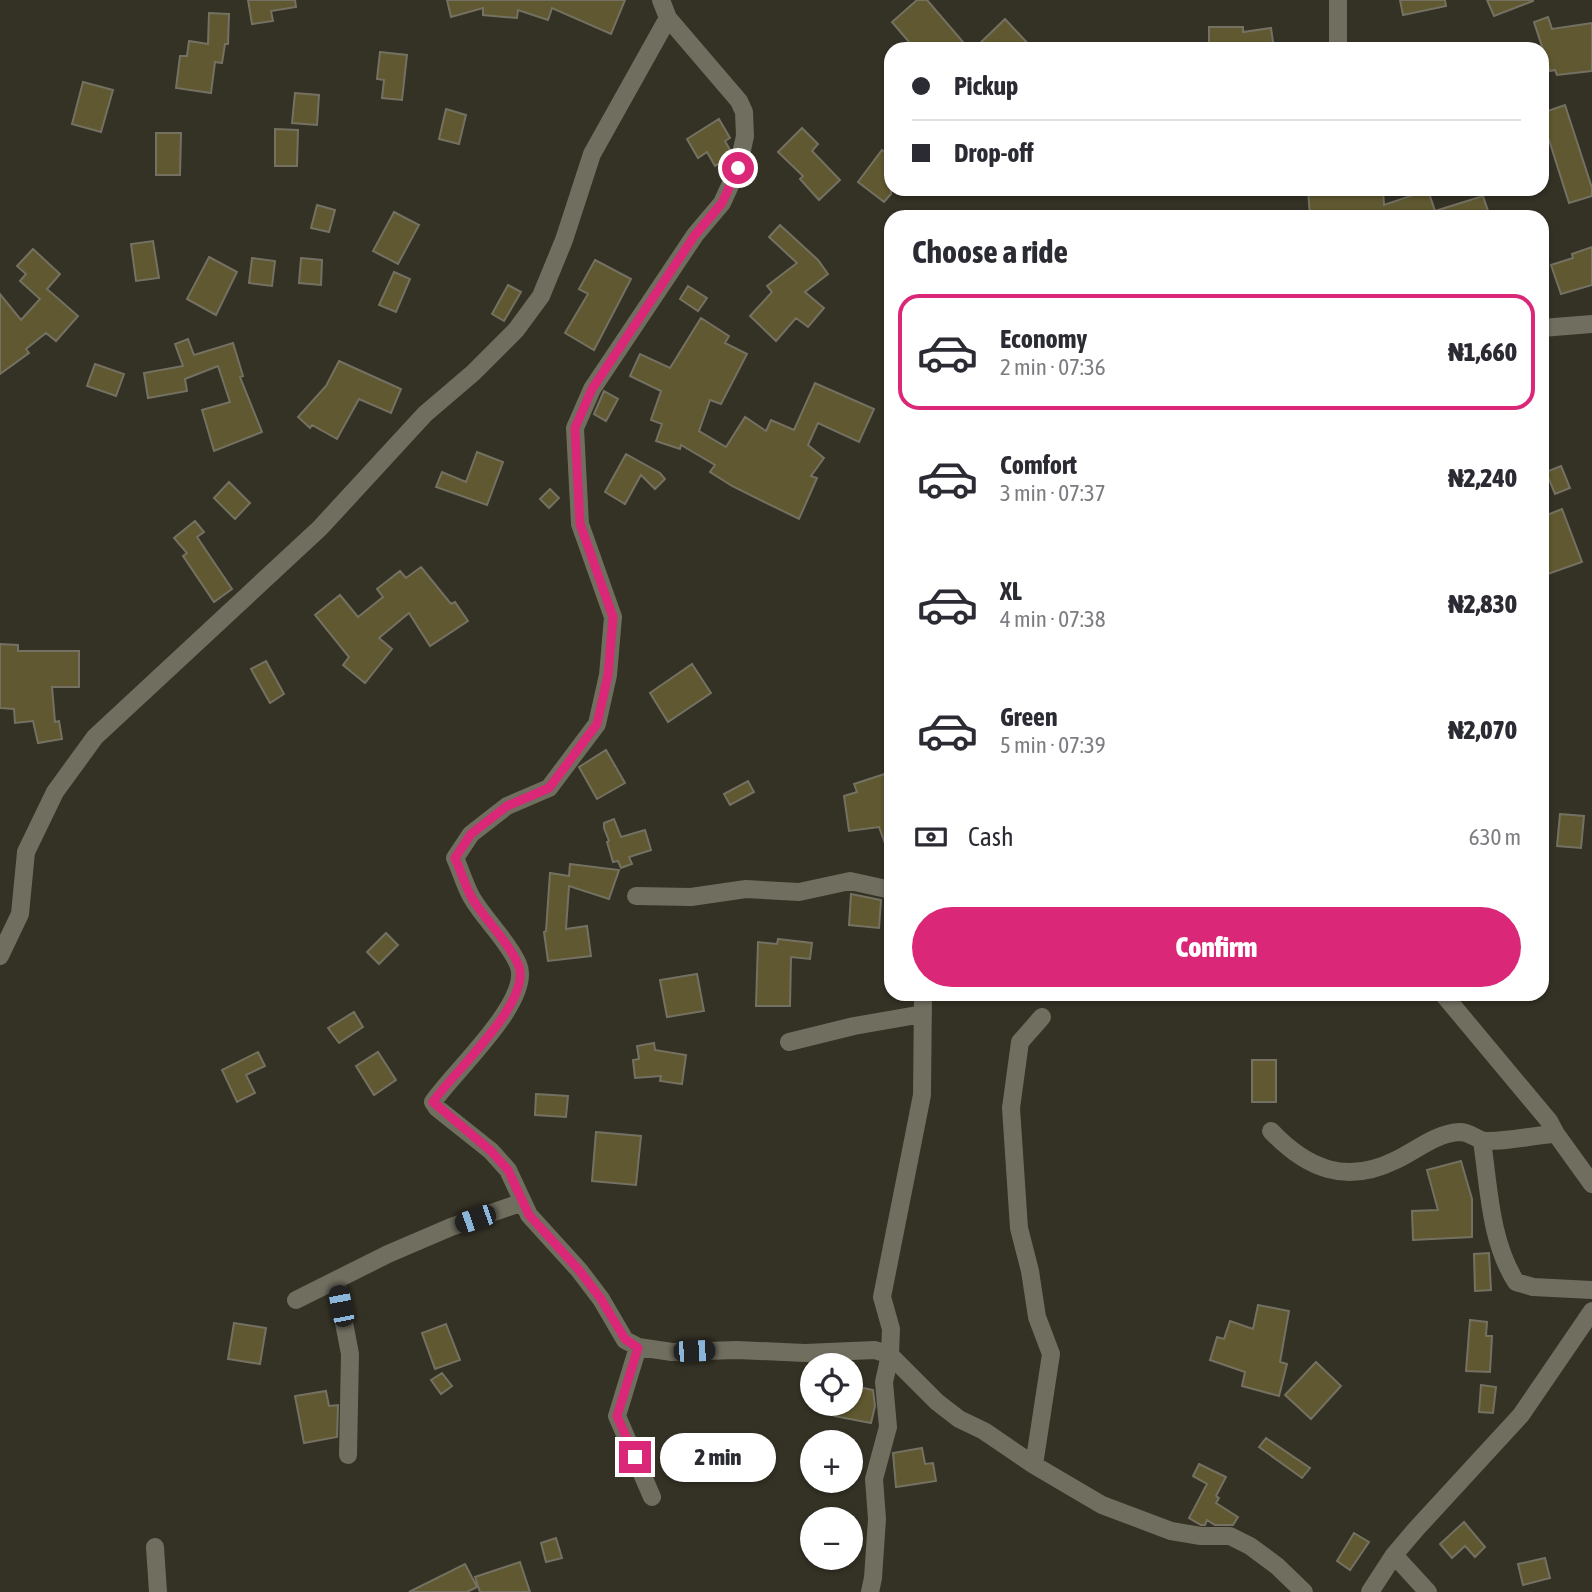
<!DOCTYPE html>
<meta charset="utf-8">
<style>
:root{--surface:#fff;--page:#f7f7f7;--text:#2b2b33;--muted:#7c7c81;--line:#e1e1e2;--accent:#db2777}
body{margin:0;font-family:"Asap Condensed",sans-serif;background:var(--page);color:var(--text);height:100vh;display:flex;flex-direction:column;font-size:26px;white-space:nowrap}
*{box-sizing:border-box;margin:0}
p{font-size:23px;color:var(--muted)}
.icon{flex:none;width:38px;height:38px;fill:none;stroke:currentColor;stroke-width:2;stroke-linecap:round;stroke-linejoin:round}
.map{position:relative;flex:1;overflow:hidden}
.details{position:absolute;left:884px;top:210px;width:665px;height:791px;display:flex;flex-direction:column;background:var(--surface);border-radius:21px;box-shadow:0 2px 5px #0004}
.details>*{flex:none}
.banner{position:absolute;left:884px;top:42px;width:665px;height:154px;border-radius:21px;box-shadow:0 2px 5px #0004;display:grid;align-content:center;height:154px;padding:0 28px;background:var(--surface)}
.controls{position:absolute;left:800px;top:1353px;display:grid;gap:14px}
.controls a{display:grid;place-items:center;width:63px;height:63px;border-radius:50%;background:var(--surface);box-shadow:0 2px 5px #0004;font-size:35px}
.end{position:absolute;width:32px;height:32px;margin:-16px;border:9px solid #db2777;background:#fff;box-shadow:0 0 0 4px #fff}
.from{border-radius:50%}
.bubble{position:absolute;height:49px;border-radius:24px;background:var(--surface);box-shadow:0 2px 5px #0004;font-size:23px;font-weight:800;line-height:49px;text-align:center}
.car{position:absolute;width:21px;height:42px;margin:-21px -10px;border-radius:9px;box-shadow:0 0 5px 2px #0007;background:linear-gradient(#222 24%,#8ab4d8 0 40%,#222 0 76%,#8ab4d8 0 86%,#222 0)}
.banner b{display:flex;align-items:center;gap:24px;height:66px;font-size:26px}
.banner b+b{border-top:2px solid var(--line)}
.banner i{width:18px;height:18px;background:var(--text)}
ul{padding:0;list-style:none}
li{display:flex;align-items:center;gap:21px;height:116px;margin:0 14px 10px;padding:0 14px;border:4px solid transparent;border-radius:21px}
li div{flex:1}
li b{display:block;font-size:26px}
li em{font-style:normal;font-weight:800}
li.on{border-color:var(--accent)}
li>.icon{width:63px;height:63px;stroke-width:1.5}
h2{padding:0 28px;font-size:32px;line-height:84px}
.pay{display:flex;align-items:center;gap:18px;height:77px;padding:0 28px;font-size:26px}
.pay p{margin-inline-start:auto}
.button{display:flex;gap:14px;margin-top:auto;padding:14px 28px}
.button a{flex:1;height:80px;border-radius:42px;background:var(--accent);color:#fff;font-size:28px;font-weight:800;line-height:80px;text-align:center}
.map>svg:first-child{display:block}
.building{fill:#5f5830;stroke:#747162;stroke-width:2}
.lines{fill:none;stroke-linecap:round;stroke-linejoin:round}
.minor{stroke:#706e5f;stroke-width:18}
.route{stroke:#db2777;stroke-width:9}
</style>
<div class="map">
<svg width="1592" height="1592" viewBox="0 0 1592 1592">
<rect width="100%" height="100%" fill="#343125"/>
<path class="building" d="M 248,0 L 295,0 L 296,7 L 271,11 L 273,21 L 252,24 Z
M 447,0 L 625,0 L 611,34 L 552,8 L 548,20 L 518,10 L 517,18 L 483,15 L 483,8 L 451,17 Z
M 917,0 L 927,0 L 964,43 L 956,49 L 915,49 L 892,22 Z
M 1400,0 L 1445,0 L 1446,6 L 1403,15 Z
M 1487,0 L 1533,0 L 1533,1 L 1494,16 Z
M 209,13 L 229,14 L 228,44 L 225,44 L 222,63 L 215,62 L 211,93 L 176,88 L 180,56 L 187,56 L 189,41 L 208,44 Z
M 1548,17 L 1552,29 L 1592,23 L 1592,71 L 1557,75 L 1555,70 L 1550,71 L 1534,22 Z
M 1005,19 L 1033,49 L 974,49 Z
M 1209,27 L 1243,27 L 1243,32 L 1271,28 L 1274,49 L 1250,49 L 1249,44 L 1224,44 L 1224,49 L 1209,49 Z
M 380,52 L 407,55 L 402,100 L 382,98 L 384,80 L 377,79 Z
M 83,82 L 113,90 L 101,132 L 72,124 Z
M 295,93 L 319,95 L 317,125 L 292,123 Z
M 1565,105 L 1592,188 L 1592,196 L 1569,203 L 1549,140 L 1542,142 L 1542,113 Z
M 446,109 L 466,115 L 459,144 L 439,139 Z
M 719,119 L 730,138 L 725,141 L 730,150 L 728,159 L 715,166 L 707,152 L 698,158 L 687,139 Z
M 802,128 L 818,144 L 812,151 L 840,180 L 819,200 L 800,179 L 803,176 L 778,152 Z
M 275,129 L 298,130 L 297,166 L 275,166 Z
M 156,133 L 181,133 L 180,175 L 156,175 Z
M 882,150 L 891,157 L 891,194 L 884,202 L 858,182 Z
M 1308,189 L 1383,189 L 1384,205 L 1428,190 L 1435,211 L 1483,196 L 1490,217 L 1310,217 Z
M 317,205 L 335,210 L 329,232 L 311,228 Z
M 394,212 L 419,225 L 398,264 L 373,251 Z
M 780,225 L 818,260 L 828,274 L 805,292 L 824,308 L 808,327 L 796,318 L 776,341 L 750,316 L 772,292 L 767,286 L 797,263 L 769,237 Z
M 153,241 L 159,278 L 136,281 L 131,244 Z
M 1592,247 L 1592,285 L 1561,294 L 1551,265 L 1573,258 L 1572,254 Z
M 33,249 L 60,274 L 47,289 L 78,316 L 56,341 L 46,333 L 26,349 L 29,353 L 0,374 L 0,294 L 21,320 L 40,299 L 20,281 L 26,274 L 17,266 Z
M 209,257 L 237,272 L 216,315 L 187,299 Z
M 252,258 L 275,261 L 272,286 L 249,283 Z
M 301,258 L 322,260 L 321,285 L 299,283 Z
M 595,260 L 631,279 L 594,350 L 565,333 L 588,294 L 579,289 Z
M 394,272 L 410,279 L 396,312 L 379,305 Z
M 508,285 L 521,292 L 504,321 L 492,314 Z
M 688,286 L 707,298 L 698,311 L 680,299 Z
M 701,318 L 729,336 L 725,343 L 747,354 L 721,404 L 710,400 L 699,431 L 726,447 L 745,417 L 766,431 L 771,420 L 794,430 L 815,383 L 874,409 L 859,442 L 818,423 L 808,445 L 824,458 L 811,476 L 817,478 L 799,519 L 732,486 L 710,472 L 715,465 L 681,445 L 680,449 L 656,441 L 662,424 L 651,420 L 661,391 L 630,376 L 640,354 L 670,368 Z
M 188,339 L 194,355 L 233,343 L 243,376 L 240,377 L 262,432 L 214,451 L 202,410 L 230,402 L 218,366 L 185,379 L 187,391 L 148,398 L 144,373 L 183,366 L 175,344 Z
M 339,361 L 401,389 L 391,413 L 359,399 L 337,439 L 312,425 L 310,428 L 298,417 L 326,386 Z
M 95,364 L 124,374 L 116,396 L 87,386 Z
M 604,391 L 618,399 L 606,421 L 594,414 Z
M 477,452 L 503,462 L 487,505 L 436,487 L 442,472 L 466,482 Z
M 626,454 L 660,473 L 665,479 L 655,489 L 641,475 L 625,504 L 605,492 Z
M 1561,466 L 1570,488 L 1555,494 L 1546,472 Z
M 229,482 L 250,503 L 235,519 L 214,498 Z
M 550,489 L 559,498 L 549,508 L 540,499 Z
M 1562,509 L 1582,562 L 1542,576 L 1542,517 Z
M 195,521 L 204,532 L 197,537 L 232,589 L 214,602 L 183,556 L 187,553 L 174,538 Z
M 421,567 L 451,604 L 455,602 L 468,621 L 430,646 L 409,613 L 379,638 L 392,649 L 365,683 L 343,665 L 349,657 L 315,615 L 340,595 L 358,617 L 383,597 L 377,589 L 400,571 L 406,578 Z
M 0,644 L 18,645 L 18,651 L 79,651 L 79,687 L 52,687 L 55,722 L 59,721 L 62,739 L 38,743 L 33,721 L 15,723 L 14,709 L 0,708 Z
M 266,661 L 284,694 L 270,703 L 251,669 Z
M 692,664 L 711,693 L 668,722 L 650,693 Z
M 606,750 L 625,783 L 597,799 L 579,767 Z
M 891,772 L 891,853 L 889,854 L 879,827 L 849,831 L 844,796 L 857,792 L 854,784 Z
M 748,781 L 754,792 L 730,805 L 724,794 Z
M 1560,814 L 1584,816 L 1581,848 L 1557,846 Z
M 614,819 L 621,837 L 645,830 L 651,850 L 629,857 L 632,864 L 621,868 L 618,861 L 613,862 L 607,842 L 609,841 L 604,828 L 604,823 Z
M 570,864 L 619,870 L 609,899 L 569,886 L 566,929 L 587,926 L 591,956 L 548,961 L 544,932 L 546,931 L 550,873 L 569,876 Z
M 851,894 L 881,900 L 879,928 L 849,925 Z
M 386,933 L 398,945 L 379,964 L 367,952 Z
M 778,939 L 812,943 L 810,959 L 791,957 L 790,1006 L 756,1006 L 758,942 L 777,944 Z
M 697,974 L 704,1011 L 667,1017 L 660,980 Z
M 354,1012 L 363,1027 L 339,1043 L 328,1028 Z
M 654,1043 L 655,1050 L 686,1055 L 682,1084 L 660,1081 L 661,1076 L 635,1078 L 633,1060 L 639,1059 L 637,1046 Z
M 258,1052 L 265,1066 L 246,1075 L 255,1093 L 237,1102 L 222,1070 Z
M 378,1052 L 396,1080 L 374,1095 L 356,1066 Z
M 1252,1060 L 1276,1060 L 1276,1102 L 1252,1102 Z
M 536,1094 L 568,1096 L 566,1117 L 535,1115 Z
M 596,1132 L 641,1136 L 636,1185 L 592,1181 Z
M 1461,1161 L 1472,1199 L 1472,1237 L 1413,1240 L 1412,1211 L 1438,1210 L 1427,1170 Z
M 1489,1253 L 1491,1290 L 1475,1291 L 1474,1254 Z
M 1258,1305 L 1289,1311 L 1280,1362 L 1287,1364 L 1279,1396 L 1242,1386 L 1245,1372 L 1210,1360 L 1217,1337 L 1224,1339 L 1230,1321 L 1253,1329 Z
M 1470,1320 L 1487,1322 L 1486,1336 L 1492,1336 L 1490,1372 L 1466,1371 Z
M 234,1323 L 266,1328 L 260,1364 L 228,1359 Z
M 446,1324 L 460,1360 L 435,1369 L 422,1333 Z
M 1316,1362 L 1341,1386 L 1311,1419 L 1285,1395 Z
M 442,1373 L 452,1386 L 441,1394 L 431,1380 Z
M 850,1385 L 873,1390 L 875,1406 L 871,1423 L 834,1416 L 837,1404 L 850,1404 Z
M 1481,1385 L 1496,1387 L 1493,1413 L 1479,1412 Z
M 326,1391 L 329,1406 L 338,1405 L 337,1437 L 304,1443 L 295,1396 Z
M 1266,1438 L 1310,1468 L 1302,1478 L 1259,1447 Z
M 922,1448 L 925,1464 L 933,1463 L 936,1481 L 896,1487 L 893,1453 Z
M 1199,1464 L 1226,1477 L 1216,1496 L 1219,1498 L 1216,1503 L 1238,1517 L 1233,1525 L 1215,1525 L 1207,1520 L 1205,1525 L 1201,1525 L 1189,1518 L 1207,1484 L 1193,1476 Z
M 1464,1522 L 1485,1547 L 1475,1557 L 1465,1546 L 1452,1558 L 1440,1544 Z
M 1354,1533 L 1369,1542 L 1350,1570 L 1337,1561 Z
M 556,1538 L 562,1558 L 546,1562 L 541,1543 Z
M 1545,1558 L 1550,1578 L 1523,1585 L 1518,1564 Z
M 520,1562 L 530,1592 L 480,1592 L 475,1577 Z
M 465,1564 L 477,1587 L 467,1592 L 409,1592 Z"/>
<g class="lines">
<path class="minor" d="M 661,0 L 668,18 L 739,101 L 744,112 L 745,136 L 738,168 L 722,203 L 695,235 L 592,389 L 575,428 L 580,524 L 613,617 L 608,675 L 597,724 L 549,788 L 507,806 L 471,834 L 455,858 C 461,871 465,886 472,898 C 485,920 508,941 518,964 C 534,1000 452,1073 433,1102 L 437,1108 L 491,1151 L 508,1170 L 529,1215 L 579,1270 L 601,1299 L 625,1340 L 638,1347 L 672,1352 L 737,1350 L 805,1353 L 875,1350 L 890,1355 L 884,1382 L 888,1427 L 874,1479 L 877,1519 L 873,1578 L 870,1592
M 1338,0 L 1338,49
M 1542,328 L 1592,324
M 636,896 L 691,897 L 746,889 L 799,892 L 850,881 L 891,890
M 0,956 L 20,914 L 26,852 L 55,792 L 95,737 L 320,528 L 425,414 L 473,373 L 516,330 L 541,296 L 564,240 L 592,154 L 668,18
M 923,994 L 922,1095 L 882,1297 L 891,1329 L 890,1355 L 937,1402 L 959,1419 L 984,1431 L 1034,1465 L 1102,1505 L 1171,1531 L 1201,1536 L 1230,1536 L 1250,1546 L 1277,1566 L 1304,1592
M 1443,994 L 1549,1121 L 1556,1134 L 1592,1184
M 789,1042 L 854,1026 L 923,1014
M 1271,1131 C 1307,1169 1346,1185 1396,1160 C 1417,1150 1436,1133 1460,1132 C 1470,1132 1477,1140 1485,1141 C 1507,1142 1533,1135 1556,1134
M 1482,1141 C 1489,1188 1490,1241 1516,1282 L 1533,1287 L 1592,1290
M 336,1281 L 350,1354 L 348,1455
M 296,1300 L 388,1254 L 451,1227 L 523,1202
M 638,1347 L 617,1416 L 652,1497
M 1034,1465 L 1051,1354 L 1037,1317 L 1030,1271 L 1019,1228 L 1011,1108 L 1020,1042 L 1042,1017
M 155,1547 L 158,1592
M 1394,1555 L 1428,1592
M 1370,1592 L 1394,1555 L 1417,1528 L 1521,1415 L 1592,1311"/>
</g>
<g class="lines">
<path class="route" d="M 635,1457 L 617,1416 L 638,1348 L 625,1339 L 601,1299 L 579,1270 L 529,1215 L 508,1170 L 491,1151 L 433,1102 C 452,1073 535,1000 518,964 C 508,941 485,920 472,898 C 465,886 461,871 455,858 L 471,834 L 507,806 L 549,788 L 597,724 L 608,675 L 613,617 L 580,524 L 575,428 L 592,389 L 695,235 L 722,203 L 738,168"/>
</g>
</svg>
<div class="controls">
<a><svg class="icon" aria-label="locate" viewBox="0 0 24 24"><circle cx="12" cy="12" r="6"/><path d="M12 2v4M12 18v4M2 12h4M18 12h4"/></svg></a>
<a>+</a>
<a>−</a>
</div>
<i class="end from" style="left:738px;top:168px"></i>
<i class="end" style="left:635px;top:1457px"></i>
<div class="bubble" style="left:660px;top:1433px;width:116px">2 min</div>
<i class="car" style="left:475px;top:1219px;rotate:251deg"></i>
<i class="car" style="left:341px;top:1306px;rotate:349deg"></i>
<i class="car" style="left:694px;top:1351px;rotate:88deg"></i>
<div class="banner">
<b><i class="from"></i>Pickup</b>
<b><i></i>Drop-off</b>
</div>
<section class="details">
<h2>Choose a ride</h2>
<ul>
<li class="on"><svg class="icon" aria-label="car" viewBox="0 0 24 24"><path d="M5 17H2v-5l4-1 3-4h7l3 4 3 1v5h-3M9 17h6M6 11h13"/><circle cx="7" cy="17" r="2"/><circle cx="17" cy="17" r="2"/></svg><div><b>Economy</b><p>2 min · 07:36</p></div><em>₦1,660</em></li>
<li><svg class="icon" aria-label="car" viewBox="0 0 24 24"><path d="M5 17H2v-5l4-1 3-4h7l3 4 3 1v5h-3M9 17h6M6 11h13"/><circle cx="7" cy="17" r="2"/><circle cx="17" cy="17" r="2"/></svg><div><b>Comfort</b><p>3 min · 07:37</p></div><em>₦2,240</em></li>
<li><svg class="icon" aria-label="car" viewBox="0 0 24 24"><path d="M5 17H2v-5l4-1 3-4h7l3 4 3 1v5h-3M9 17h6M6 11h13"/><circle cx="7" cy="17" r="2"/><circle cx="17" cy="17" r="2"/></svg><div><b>XL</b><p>4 min · 07:38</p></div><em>₦2,830</em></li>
<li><svg class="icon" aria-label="car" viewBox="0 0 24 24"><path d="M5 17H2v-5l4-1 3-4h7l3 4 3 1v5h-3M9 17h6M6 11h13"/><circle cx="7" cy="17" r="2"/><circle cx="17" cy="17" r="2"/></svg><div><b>Green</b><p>5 min · 07:39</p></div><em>₦2,070</em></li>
</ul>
<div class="pay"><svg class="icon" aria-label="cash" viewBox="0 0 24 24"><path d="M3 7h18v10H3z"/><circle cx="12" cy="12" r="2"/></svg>Cash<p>630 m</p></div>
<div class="button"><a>Confirm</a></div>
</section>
</div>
